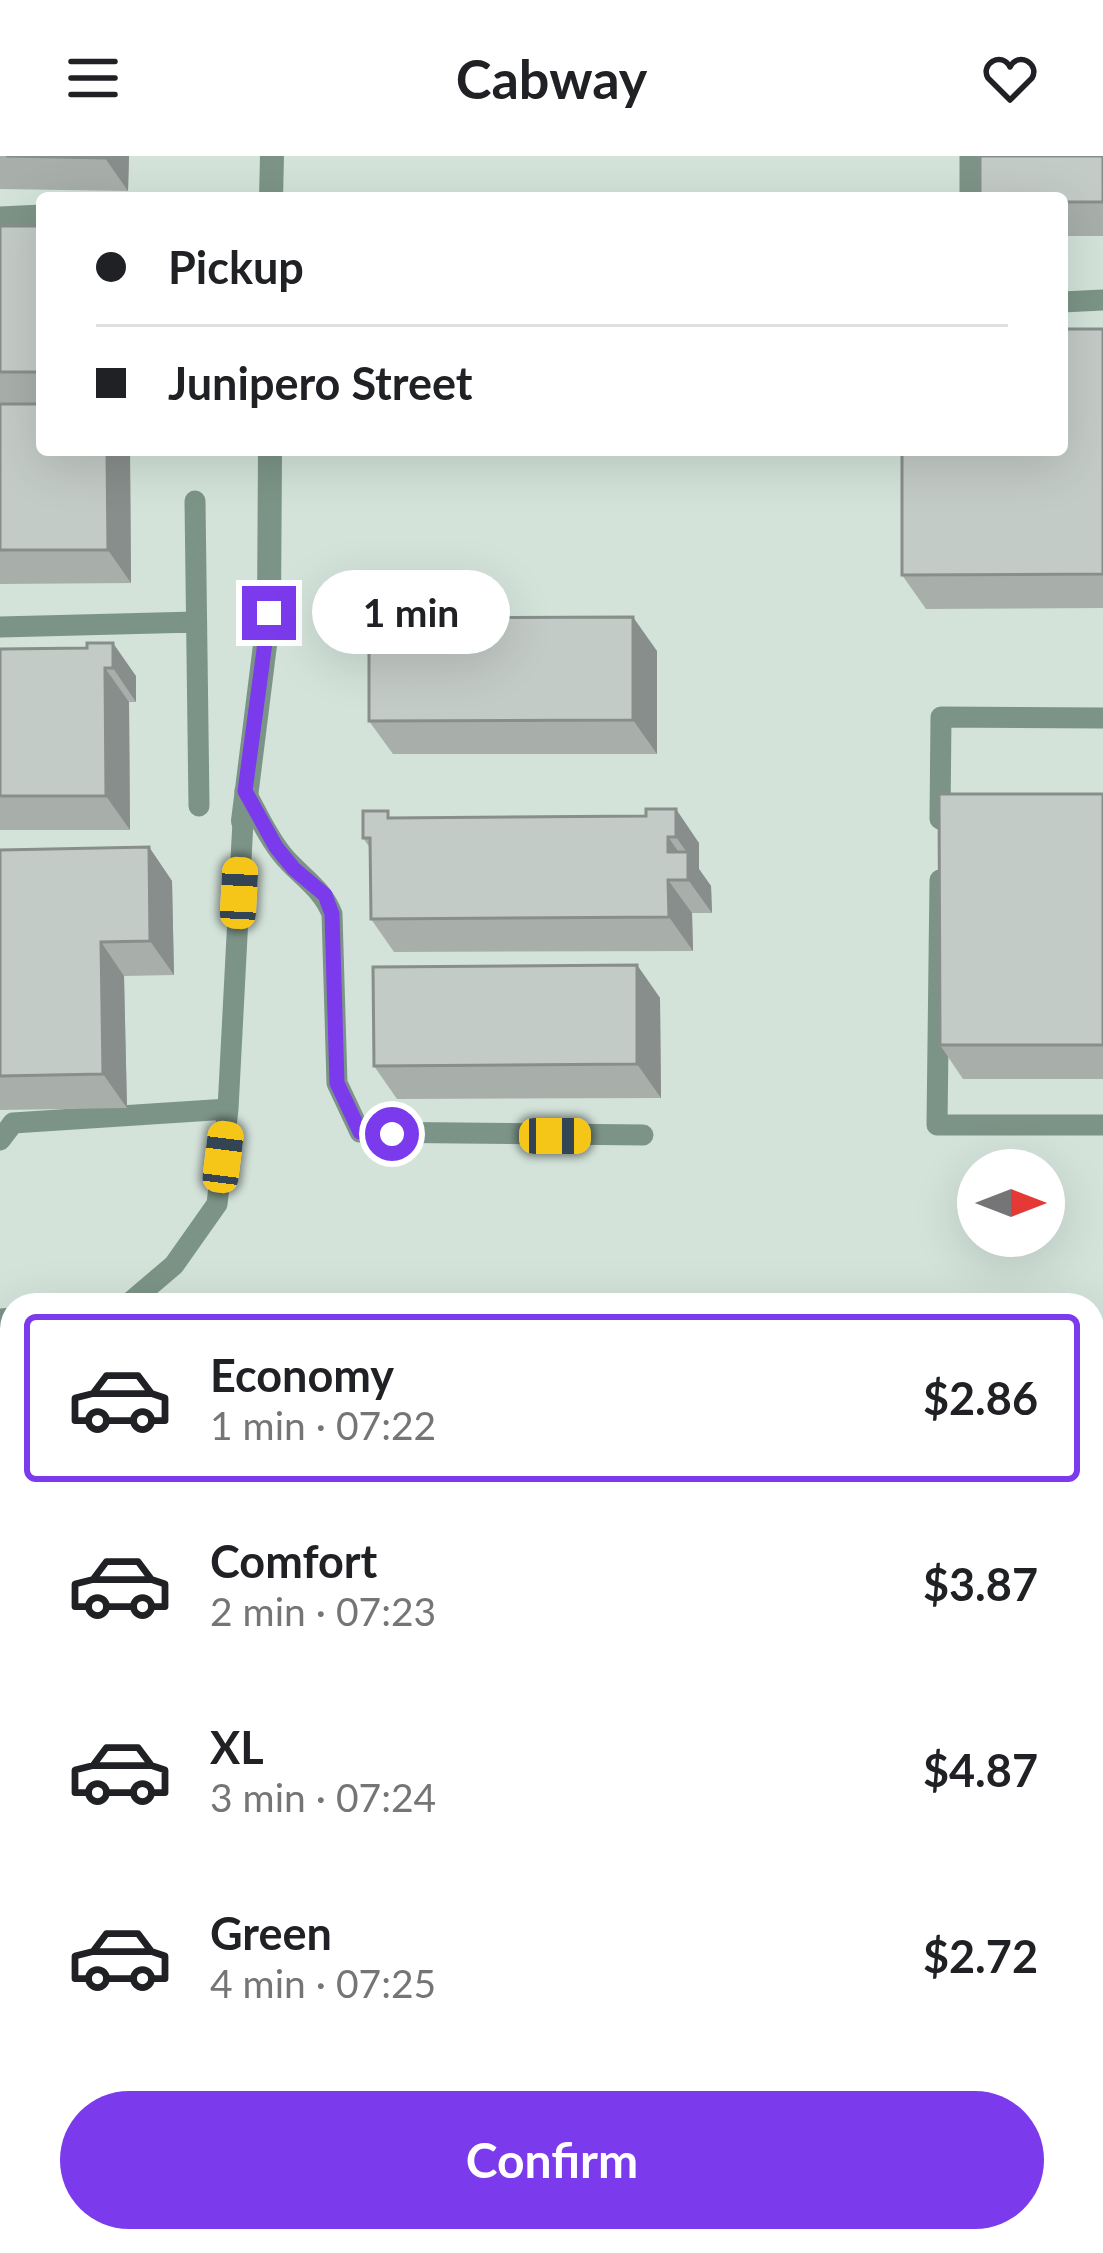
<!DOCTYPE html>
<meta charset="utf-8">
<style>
:root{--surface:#fff;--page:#f2f2f2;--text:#202124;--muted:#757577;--line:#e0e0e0;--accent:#7c3aed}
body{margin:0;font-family:Lato,sans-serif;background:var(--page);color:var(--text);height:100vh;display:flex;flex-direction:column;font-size:45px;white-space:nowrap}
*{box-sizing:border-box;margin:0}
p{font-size:39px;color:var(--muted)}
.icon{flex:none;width:66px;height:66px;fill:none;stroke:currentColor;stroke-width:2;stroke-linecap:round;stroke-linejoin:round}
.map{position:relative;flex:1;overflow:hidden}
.panel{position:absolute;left:0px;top:1137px;width:1104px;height:960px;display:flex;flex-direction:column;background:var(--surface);border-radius:36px 36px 0 0;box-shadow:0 12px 48px #0002}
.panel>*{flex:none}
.guide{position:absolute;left:36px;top:36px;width:1032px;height:264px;border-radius:12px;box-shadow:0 12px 48px #0002;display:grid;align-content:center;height:264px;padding:0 60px;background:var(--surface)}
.needle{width:78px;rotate:90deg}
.tools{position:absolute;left:957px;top:993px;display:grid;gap:24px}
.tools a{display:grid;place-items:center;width:108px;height:108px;border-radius:50%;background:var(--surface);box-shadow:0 12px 48px #0002;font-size:60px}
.end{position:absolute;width:54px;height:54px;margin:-27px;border:15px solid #7c3aed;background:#fff;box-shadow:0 0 0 6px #fff}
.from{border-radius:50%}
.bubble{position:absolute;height:84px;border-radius:42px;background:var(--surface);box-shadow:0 12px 48px #0002;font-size:39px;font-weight:700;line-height:84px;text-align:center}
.car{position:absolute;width:36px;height:72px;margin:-36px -18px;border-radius:15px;box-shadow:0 0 9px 3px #0007;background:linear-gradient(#f5c518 24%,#345 0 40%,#f5c518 0 76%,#345 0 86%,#f5c518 0)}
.guide b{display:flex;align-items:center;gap:42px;height:114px;font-size:45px}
.guide b+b{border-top:3px solid var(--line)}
.guide i{width:30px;height:30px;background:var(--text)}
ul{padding:21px 0 0;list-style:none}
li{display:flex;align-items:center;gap:36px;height:168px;margin:0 24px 18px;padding:0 36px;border:6px solid transparent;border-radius:12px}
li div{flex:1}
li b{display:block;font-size:45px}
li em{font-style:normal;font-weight:700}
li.selected{border-color:var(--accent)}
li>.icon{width:108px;height:108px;stroke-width:1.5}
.primary-button{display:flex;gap:24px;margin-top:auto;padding:24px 60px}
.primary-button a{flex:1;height:138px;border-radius:72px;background:var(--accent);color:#fff;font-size:48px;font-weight:700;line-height:138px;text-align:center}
header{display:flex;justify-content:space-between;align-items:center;height:156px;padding:0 60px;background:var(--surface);font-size:54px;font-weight:700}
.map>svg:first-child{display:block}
.built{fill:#d3e3da;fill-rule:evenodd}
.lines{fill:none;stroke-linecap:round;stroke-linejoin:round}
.service{stroke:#7c9487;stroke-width:21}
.minor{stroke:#7c9487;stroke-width:24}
.wall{fill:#a8afaa}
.shaded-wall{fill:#888e8b}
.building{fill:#c3cbc6;stroke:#888e8b;stroke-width:3}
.route{stroke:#7c3aed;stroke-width:15}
</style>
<header><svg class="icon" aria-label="menu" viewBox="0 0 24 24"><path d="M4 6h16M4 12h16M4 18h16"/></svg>Cabway<svg class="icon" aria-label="heart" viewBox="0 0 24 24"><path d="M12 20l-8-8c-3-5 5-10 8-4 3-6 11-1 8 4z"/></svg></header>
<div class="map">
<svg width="1103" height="2097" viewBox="0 0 1103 2097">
<rect width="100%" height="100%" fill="#e3ebe7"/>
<path class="built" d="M 0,0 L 1103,0 L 1103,2097 L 0,2097 ZM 42,42 L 1062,42 L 1062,294 L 42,294 ZM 978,1014 L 1044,1014 L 1044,1080 L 978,1080 ZM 12,1149 L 1092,1149 L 1092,2085 L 12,2085 Z"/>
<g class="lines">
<path class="service" d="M 970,0 L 970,42
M 0,61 L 42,59
M 1062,146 L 1103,144
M 195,345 L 199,650
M 0,471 L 196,466
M 245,635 C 256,655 266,678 281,697 C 298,719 322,731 332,758 L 337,927 L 360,976 L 643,979
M 940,663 L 941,561 L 1103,562
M 940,724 L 937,969 L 1103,969
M 0,984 L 13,967 L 228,953
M 127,1149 L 174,1109 L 217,1048 L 228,953 L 243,665
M 0,1163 L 12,1162
M 1092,1256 L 1103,1256
M 1092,1678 L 1103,1678
M 245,2085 L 257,2094 L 782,2097
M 807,2085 L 808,2097"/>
<path class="minor" d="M 271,42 L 272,0
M 243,665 L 269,457 L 270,294"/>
</g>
<path class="wall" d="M 0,0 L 129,0 L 128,35 L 0,33 Z
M 1103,0 L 1103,80 L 1062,80 L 1062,42 Z
M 0,70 L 42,70 L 42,294 L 130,294 L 131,427 L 0,428 Z
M 1103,173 L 1103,452 L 926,453 L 902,419 Z
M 87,492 L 136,520 L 136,546 L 129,546 L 130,674 L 0,674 L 0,493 Z
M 657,495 L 657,598 L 393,598 L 369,565 Z
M 1103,638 L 1103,923 L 963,923 L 940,889 Z
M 646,660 L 699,687 L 699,713 L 711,730 L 712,757 L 692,757 L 693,795 L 394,796 L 371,763 L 370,692 L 363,682 L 393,662 Z
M 149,691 L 172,725 L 174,819 L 124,820 L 127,952 L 0,954 L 0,694 Z
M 637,809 L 660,842 L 661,942 L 397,943 L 374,910 Z
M 1092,1279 L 1103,1279 L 1103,1546 L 1092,1546 Z
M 1092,1745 L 1103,1745 L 1103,2008 L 1092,2008 Z"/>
<path class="shaded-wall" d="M 105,0 L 129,0 L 128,35 L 105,2 Z
M 107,294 L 130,294 L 131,427 L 108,394 Z
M 633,461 L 657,495 L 657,598 L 633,564 Z
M 113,487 L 136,520 L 136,546 L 113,512 Z
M 105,512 L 129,546 L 130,674 L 106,640 Z
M 676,653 L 699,687 L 699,713 L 711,730 L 712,757 L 668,696 L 668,681 L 688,709 L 688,698 L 676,681 Z
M 149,691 L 172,725 L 174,819 L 150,785 Z
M 668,724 L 692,757 L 693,795 L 669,761 Z
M 101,786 L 124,820 L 127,952 L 103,918 Z
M 637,809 L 660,842 L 661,942 L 637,908 Z"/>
<path class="building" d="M 6,0 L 105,0 L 105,2 Z
M 980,0 L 1103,0 L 1103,46 L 1062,46 L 1062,42 L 980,42 Z
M 0,70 L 42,70 L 42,216 L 0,216 Z
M 1062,173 L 1103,173 L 1103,418 L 902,419 L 902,294 L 1062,294 Z
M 0,248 L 42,248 L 42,294 L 107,294 L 108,394 L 0,394 Z
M 633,461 L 633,564 L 369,565 L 369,462 Z
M 87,487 L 113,487 L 113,512 L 105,512 L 106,640 L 0,640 L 0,493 L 87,492 Z
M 939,638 L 1103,638 L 1103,889 L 940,889 Z
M 646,653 L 676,653 L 676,681 L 668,681 L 668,696 L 688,696 L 688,724 L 668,724 L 669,761 L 371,763 L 370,682 L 363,682 L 363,655 L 388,655 L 388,662 L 646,660 Z
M 149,691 L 150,785 L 101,786 L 103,918 L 0,920 L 0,694 Z
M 637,809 L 637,908 L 374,910 L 373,811 Z
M 1092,1279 L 1103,1279 L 1103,1512 L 1092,1512 Z
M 1092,1745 L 1103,1745 L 1103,1974 L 1092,1974 Z"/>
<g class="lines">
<path class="route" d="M 269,457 L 245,635 L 276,691 L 294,713 L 325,739 L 332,758 L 337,927 L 360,976 L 392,978"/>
</g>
</svg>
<div class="tools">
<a><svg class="needle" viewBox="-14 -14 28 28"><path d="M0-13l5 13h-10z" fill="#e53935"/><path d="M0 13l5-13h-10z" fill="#757577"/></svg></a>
</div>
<i class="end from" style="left:392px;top:978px"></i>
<i class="end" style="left:269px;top:457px"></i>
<div class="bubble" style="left:312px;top:414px;width:198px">1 min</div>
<i class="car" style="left:239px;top:737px;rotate:3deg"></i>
<i class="car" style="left:555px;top:980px;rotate:90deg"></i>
<i class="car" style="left:223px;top:1001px;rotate:7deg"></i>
<div class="guide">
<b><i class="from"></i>Pickup</b>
<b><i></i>Junipero Street</b>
</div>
<section class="panel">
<ul>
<li class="selected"><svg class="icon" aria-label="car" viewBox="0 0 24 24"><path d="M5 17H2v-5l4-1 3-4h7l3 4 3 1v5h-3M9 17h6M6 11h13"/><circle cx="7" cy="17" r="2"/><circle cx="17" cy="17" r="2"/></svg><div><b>Economy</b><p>1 min · 07:22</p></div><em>$2.86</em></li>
<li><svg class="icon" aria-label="car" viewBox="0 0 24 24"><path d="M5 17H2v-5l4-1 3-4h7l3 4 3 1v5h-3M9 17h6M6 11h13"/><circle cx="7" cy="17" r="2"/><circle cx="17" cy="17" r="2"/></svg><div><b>Comfort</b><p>2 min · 07:23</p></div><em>$3.87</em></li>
<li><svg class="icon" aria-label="car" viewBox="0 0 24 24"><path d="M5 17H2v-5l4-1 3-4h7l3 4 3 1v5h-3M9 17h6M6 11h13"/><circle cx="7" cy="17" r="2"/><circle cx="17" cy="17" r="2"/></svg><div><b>XL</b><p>3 min · 07:24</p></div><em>$4.87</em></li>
<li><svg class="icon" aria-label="car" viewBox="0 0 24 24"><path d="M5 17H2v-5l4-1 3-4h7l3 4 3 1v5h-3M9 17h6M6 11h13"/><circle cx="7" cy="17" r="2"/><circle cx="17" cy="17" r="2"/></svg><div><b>Green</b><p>4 min · 07:25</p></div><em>$2.72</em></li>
</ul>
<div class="primary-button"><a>Confirm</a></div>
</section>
</div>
